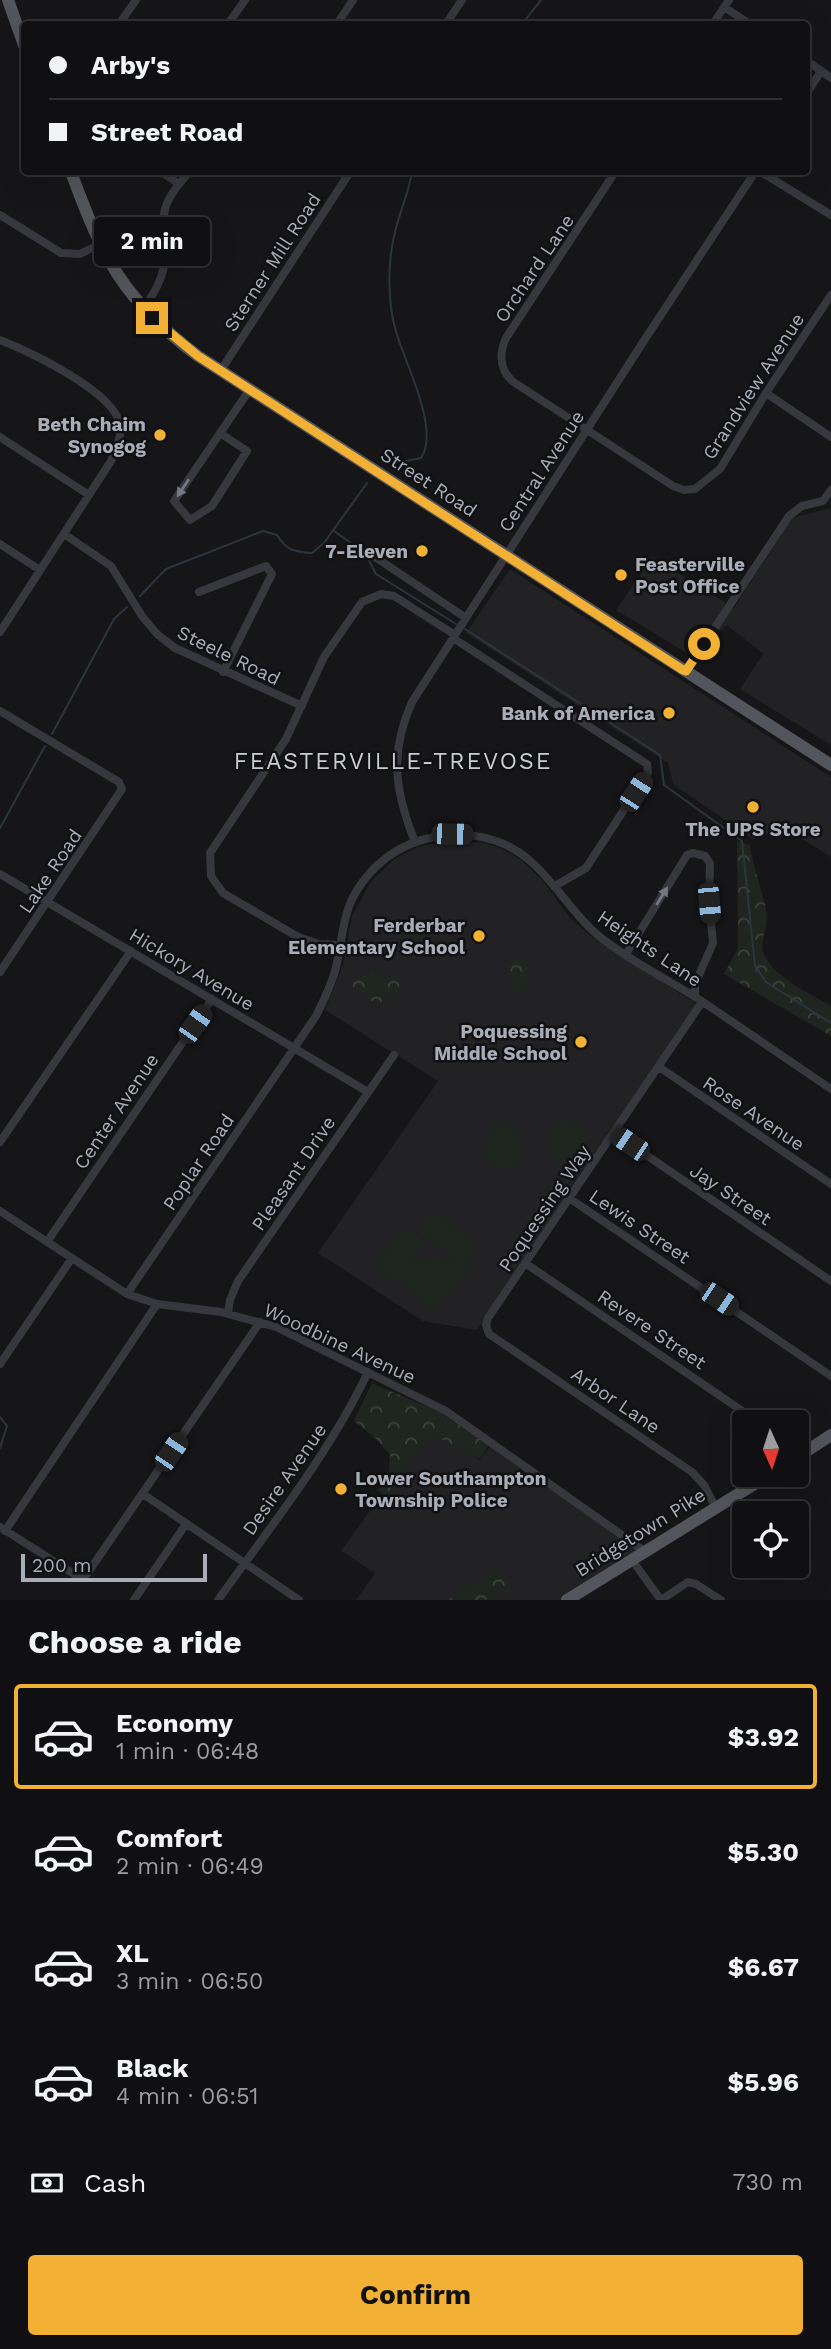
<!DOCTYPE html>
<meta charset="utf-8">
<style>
:root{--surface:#101012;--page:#19191b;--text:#f1f3f6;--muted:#9c9d9f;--line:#303032;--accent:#f2b134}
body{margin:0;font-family:"Work Sans",sans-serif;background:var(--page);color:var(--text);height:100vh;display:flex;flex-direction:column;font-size:26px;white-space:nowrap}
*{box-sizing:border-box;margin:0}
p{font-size:23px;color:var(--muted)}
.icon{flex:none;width:38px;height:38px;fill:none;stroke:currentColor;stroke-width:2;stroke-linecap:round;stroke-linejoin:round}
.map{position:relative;height:1600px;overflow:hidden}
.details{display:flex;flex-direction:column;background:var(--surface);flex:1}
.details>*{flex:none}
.hud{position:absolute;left:21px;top:21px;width:789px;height:154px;border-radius:7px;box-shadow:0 7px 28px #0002,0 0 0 2px var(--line);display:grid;align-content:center;height:154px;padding:0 28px;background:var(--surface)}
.needle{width:46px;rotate:177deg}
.controls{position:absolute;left:732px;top:1410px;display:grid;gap:14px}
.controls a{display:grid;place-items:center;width:77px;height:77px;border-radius:7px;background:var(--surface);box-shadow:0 7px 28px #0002,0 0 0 2px var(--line);font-size:35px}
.scale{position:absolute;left:21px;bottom:18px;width:186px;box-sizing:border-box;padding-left:7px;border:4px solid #a8adb8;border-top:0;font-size:19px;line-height:24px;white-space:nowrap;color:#a8adb8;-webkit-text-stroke:5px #111113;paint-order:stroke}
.end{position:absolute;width:32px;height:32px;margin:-16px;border:9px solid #f2b134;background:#111;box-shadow:0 0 0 4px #111}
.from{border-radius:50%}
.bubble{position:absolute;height:49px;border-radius:7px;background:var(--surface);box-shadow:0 7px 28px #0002,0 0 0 2px var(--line);font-size:23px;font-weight:700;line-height:49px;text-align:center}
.car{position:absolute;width:21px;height:42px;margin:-21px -10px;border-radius:9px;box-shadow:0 0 5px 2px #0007;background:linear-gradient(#222 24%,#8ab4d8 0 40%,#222 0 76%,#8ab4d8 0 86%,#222 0)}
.hud b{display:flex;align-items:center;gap:24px;height:66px;font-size:26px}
.hud b+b{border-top:2px solid var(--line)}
.hud i{width:18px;height:18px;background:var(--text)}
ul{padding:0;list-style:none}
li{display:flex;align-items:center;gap:21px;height:105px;margin:0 14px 10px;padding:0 14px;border:4px solid transparent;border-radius:7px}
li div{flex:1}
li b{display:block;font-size:26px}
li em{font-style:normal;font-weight:700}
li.on{border-color:var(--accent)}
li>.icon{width:63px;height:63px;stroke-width:1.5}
h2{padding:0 28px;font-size:32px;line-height:84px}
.pay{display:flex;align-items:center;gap:18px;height:77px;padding:0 28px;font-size:26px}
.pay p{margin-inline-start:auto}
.button{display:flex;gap:14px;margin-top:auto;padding:14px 28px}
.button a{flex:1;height:80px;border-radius:7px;background:var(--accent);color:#111;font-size:28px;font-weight:700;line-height:80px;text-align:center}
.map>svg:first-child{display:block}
.built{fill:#222225}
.forest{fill:url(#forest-crowns)}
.garden{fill:#1e261f}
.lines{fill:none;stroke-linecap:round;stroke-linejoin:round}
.stream{stroke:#2c353c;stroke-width:2}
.minor{stroke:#37383d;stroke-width:8}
.primary{stroke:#53555c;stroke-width:12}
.oneway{fill:#757881}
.route{stroke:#f2b134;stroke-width:9}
.poi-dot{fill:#f2b134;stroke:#111113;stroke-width:2.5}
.labels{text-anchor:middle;stroke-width:5;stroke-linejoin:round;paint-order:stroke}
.street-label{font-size:19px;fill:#a8adb8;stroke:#111113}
.poi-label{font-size:19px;font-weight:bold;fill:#a8adb8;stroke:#111113;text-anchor:end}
.quarter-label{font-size:23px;letter-spacing:2px;fill:#c9ccd4;stroke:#111113}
</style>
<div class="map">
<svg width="831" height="1600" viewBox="0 0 831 1600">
<defs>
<pattern id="forest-crowns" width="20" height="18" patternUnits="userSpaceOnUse" patternTransform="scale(1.75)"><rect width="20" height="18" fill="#1e261f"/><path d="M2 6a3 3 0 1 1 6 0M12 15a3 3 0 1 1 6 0" fill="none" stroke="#3c433d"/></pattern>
</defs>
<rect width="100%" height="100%" fill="#161618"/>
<path class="built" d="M 829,508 L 831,510 L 831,745 L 740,689 L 763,654 L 727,625 L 690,655 L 616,610 L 652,557 L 734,608 L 792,518 Z
M 510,569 L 831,777 L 831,857 L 783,827 L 753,839 L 673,784 L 668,763 L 466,633 Z
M 452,840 L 484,843 L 500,848 L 521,860 L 543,881 L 571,919 L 592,937 L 698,1005 L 477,1330 L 423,1321 L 318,1253 L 438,1081 L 325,1010 L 343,965 L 352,916 L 370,883 L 393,860 L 417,847 Z
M 431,1426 L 480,1460 L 491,1445 L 640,1551 L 561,1600 L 356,1600 L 375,1573 L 341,1551 Z"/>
<path class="forest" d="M 737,841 L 750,845 C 753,869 763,891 767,915 C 768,927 760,939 763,952 C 770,975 812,995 831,1006 L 831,1036 L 724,974 L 738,948 Z
M 512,956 L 525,962 L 531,973 L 527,987 L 514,995 L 508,958 Z
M 372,971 L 399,981 C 401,986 395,995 391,999 L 384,997 L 379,1006 L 351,986 L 353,981 Z
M 372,1383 L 437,1411 L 489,1445 L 480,1459 L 435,1436 L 414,1454 L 388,1495 L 378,1491 L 389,1471 L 390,1455 L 376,1439 L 354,1421 Z
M 484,1567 L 488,1573 L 497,1567 L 512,1592 L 510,1593 L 506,1588 L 485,1600 L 447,1600 L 486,1576 L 482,1569 Z"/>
<path class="garden" d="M 562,1118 L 590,1134 L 591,1140 L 572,1166 C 554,1164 539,1148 550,1130 C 553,1126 558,1122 562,1118 Z
M 497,1120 C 524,1126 529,1153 513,1174 L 483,1159 L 478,1153 Z
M 431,1210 L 480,1245 L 466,1265 L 470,1270 L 436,1311 L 431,1312 L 396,1280 L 394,1281 L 374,1265 L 407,1226 L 426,1242 L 410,1263 C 426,1254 441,1256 458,1261 L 417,1231 Z"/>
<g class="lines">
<path class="stream" d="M 522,24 L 541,0
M 397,463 L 421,458 C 440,431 406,364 397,335 C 387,304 387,260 396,228 C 401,209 409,191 412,172
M 334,531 L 365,553 L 376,574 L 456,624
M 140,596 L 166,569 L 263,531 L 277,535 C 286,550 294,552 312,553 L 324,543 L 367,483
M 465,629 L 660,755 L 664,785 L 742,841 L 755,966 L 766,982 L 831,1023
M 52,734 L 114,619 L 127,607
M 0,828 L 45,746
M 0,1417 L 7,1426 L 0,1448"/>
<path class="minor" d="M 724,7 L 750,24
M 119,24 L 136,0
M 228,24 L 245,0
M 337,24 L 353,0
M 446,24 L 462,0
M 713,24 L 729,0
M 807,61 L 831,78
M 807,93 L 821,71
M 162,172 L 179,184
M 615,172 L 506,338 C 499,354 499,368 512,381 L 673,486 L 684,490 L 695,489 L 720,469 L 766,393 L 831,295
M 761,172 L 831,215
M 0,215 L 61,253 L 80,254 L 100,244
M 143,309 C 158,289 168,268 165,242 C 164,231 162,220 165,209 C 169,195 180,183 189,172
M 0,340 C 30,352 113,391 120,424 C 122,437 116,449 111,461 L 0,632
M 221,370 L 350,172
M 766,393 L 831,437
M 220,433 L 247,451 L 212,506 L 190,520 L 174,501 L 250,389
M 0,437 L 89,495
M 64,534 L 111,566 L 142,616 L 157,634 L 175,648 L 302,706
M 0,544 L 40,570
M 375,557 L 466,618
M 199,592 L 266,566 L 272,574 L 223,672
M 453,638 L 647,764 L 648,773 L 586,868 L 555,886
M 686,671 L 789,516 L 802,506 L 823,501 L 831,490
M 0,711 L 119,782 L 122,789 L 0,972
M 415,842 C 395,792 389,753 412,702 L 647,336 L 755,172
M 0,874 L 368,1092
M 339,945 L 319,944 L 298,937 L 223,893 L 211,876 L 210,853 L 286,739 L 324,657 L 362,602 L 381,594 L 394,596 L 455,635
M 626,954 L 687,855 L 693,853 L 705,856 L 710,863 L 709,903 L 713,943 L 695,984 L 695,997
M 702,1002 L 488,1318 L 486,1325 L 489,1334 L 692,1472 L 704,1485 L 716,1508
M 659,1067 L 831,1184
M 614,1133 L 831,1281
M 0,1142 L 131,951
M 569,1198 L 831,1376
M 0,1211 L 127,1294 L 157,1304 L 221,1312 L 276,1327 L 446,1411 L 646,1552
M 47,1242 L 212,999
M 525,1263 L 760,1423
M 127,1294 L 316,1016 C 324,1000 332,984 336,967 C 345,929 341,905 370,873 C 401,838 452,826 496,841 C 546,858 564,910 604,940 C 635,964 671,981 703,1002 C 746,1031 788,1060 831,1089
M 228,1313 L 230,1300 L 238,1281 L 394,1055
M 0,1364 L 72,1258
M 143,1494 L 299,1600
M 0,1527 L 77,1576 L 87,1574 L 260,1322
M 5,1531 L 157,1304
M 632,1560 L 661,1600 L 688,1582 L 696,1584 L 721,1600
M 134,1600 L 186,1524
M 218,1600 C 271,1526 329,1454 368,1372"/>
<path class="primary" d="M 8,0 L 24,45
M 71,172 C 103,258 122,299 198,356 L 831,765
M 796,1458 L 831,1435
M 567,1600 L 769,1475"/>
</g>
<defs><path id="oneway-solid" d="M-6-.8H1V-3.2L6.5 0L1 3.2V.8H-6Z" transform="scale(1.75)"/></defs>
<g class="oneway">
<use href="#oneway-solid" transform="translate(183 488) rotate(124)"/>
<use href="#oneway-solid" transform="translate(662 896) rotate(-58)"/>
</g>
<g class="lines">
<path class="route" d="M 152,318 L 198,356 L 683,670 L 686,671 L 704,644"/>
</g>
<g class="poi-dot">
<circle cx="160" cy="435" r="7"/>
<circle cx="422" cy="551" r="7"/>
<circle cx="621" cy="575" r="7"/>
<circle cx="669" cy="713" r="7"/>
<circle cx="753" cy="807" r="7"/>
<circle cx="479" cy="936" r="7"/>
<circle cx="581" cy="1042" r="7"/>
<circle cx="341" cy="1489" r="7"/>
</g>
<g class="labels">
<g class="street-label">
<text transform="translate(272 262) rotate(-57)" y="7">Sterner Mill Road</text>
<text transform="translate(534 268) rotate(-56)" y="7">Orchard Lane</text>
<text transform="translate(753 386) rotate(-57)" y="7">Grandview Avenue</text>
<text transform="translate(541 471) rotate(-57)" y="7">Central Avenue</text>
<text transform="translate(429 482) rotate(33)" y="7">Street Road</text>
<text transform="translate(229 655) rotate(26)" y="7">Steele Road</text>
<text transform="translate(50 871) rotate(-56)" y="7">Lake Road</text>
<text transform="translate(650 948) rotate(34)" y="7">Heights Lane</text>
<text transform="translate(192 969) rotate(31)" y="7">Hickory Avenue</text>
<text transform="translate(116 1111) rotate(-56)" y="7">Center Avenue</text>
<text transform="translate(754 1113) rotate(34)" y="7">Rose Avenue</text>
<text transform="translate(198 1162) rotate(-56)" y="7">Poplar Road</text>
<text transform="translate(293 1173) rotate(-56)" y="7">Pleasant Drive</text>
<text transform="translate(731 1194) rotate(34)" y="7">Jay Street</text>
<text transform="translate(544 1208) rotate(-56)" y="7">Poquessing Way</text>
<text transform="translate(640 1226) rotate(34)" y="7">Lewis Street</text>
<text transform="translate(652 1329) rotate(34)" y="7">Revere Street</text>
<text transform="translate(340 1343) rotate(25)" y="7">Woodbine Avenue</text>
<text transform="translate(616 1400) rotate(34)" y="7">Arbor Lane</text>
<text transform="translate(284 1479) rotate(-55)" y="7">Desire Avenue</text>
<text transform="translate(640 1532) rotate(-32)" y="7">Bridgetown Pike</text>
</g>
<g class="poi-label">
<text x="146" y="431">Beth Chaim<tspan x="146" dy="22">Synogog</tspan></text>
<text x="408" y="558">7-Eleven</text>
<text x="635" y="571" text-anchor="start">Feasterville<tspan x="635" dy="22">Post Office</tspan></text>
<text x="655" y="720">Bank of America</text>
<text x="753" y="836" text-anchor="middle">The UPS Store</text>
<text x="465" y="932">Ferderbar<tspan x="465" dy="22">Elementary School</tspan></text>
<text x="567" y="1038">Poquessing<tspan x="567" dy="22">Middle School</tspan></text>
<text x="355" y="1485" text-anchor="start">Lower Southampton<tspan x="355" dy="22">Township Police</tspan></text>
</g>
<g class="quarter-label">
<text x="393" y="769">FEASTERVILLE-TREVOSE</text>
</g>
</g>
</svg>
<div class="controls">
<a><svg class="needle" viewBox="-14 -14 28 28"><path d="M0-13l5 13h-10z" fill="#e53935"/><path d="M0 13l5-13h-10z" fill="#9c9d9f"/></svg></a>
<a><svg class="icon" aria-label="locate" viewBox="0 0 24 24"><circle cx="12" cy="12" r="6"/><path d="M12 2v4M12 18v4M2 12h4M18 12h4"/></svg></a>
</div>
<div class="scale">200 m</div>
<i class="end from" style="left:704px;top:644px"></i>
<i class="end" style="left:152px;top:318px"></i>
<div class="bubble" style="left:94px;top:217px;width:116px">2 min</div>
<i class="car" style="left:636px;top:792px;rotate:33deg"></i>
<i class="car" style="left:452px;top:834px;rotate:91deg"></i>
<i class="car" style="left:709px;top:903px;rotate:175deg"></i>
<i class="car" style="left:195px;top:1024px;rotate:35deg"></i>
<i class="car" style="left:630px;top:1144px;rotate:304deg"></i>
<i class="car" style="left:719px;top:1299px;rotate:124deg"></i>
<i class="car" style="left:171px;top:1452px;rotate:34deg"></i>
<div class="hud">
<b><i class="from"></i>Arby's</b>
<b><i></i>Street Road</b>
</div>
</div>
<section class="details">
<h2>Choose a ride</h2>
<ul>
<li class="on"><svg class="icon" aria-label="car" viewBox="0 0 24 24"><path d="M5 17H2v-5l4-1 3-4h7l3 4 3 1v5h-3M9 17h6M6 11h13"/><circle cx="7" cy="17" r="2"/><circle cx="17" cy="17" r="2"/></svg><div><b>Economy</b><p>1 min · 06:48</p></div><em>$3.92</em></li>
<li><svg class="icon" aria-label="car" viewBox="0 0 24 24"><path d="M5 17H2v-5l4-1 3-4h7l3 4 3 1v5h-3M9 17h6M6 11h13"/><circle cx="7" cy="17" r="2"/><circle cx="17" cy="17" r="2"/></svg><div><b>Comfort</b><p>2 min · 06:49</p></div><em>$5.30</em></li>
<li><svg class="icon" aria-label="car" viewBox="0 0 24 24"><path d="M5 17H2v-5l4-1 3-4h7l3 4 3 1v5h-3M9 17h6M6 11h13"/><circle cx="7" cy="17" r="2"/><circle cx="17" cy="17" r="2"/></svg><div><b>XL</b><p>3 min · 06:50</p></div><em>$6.67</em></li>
<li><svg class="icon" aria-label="car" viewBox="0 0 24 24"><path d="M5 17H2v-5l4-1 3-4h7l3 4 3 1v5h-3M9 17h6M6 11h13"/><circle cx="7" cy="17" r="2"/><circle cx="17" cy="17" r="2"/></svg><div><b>Black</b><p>4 min · 06:51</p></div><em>$5.96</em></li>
</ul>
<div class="pay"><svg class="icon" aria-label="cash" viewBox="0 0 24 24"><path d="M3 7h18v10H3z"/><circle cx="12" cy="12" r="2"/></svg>Cash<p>730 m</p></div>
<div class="button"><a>Confirm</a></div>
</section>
